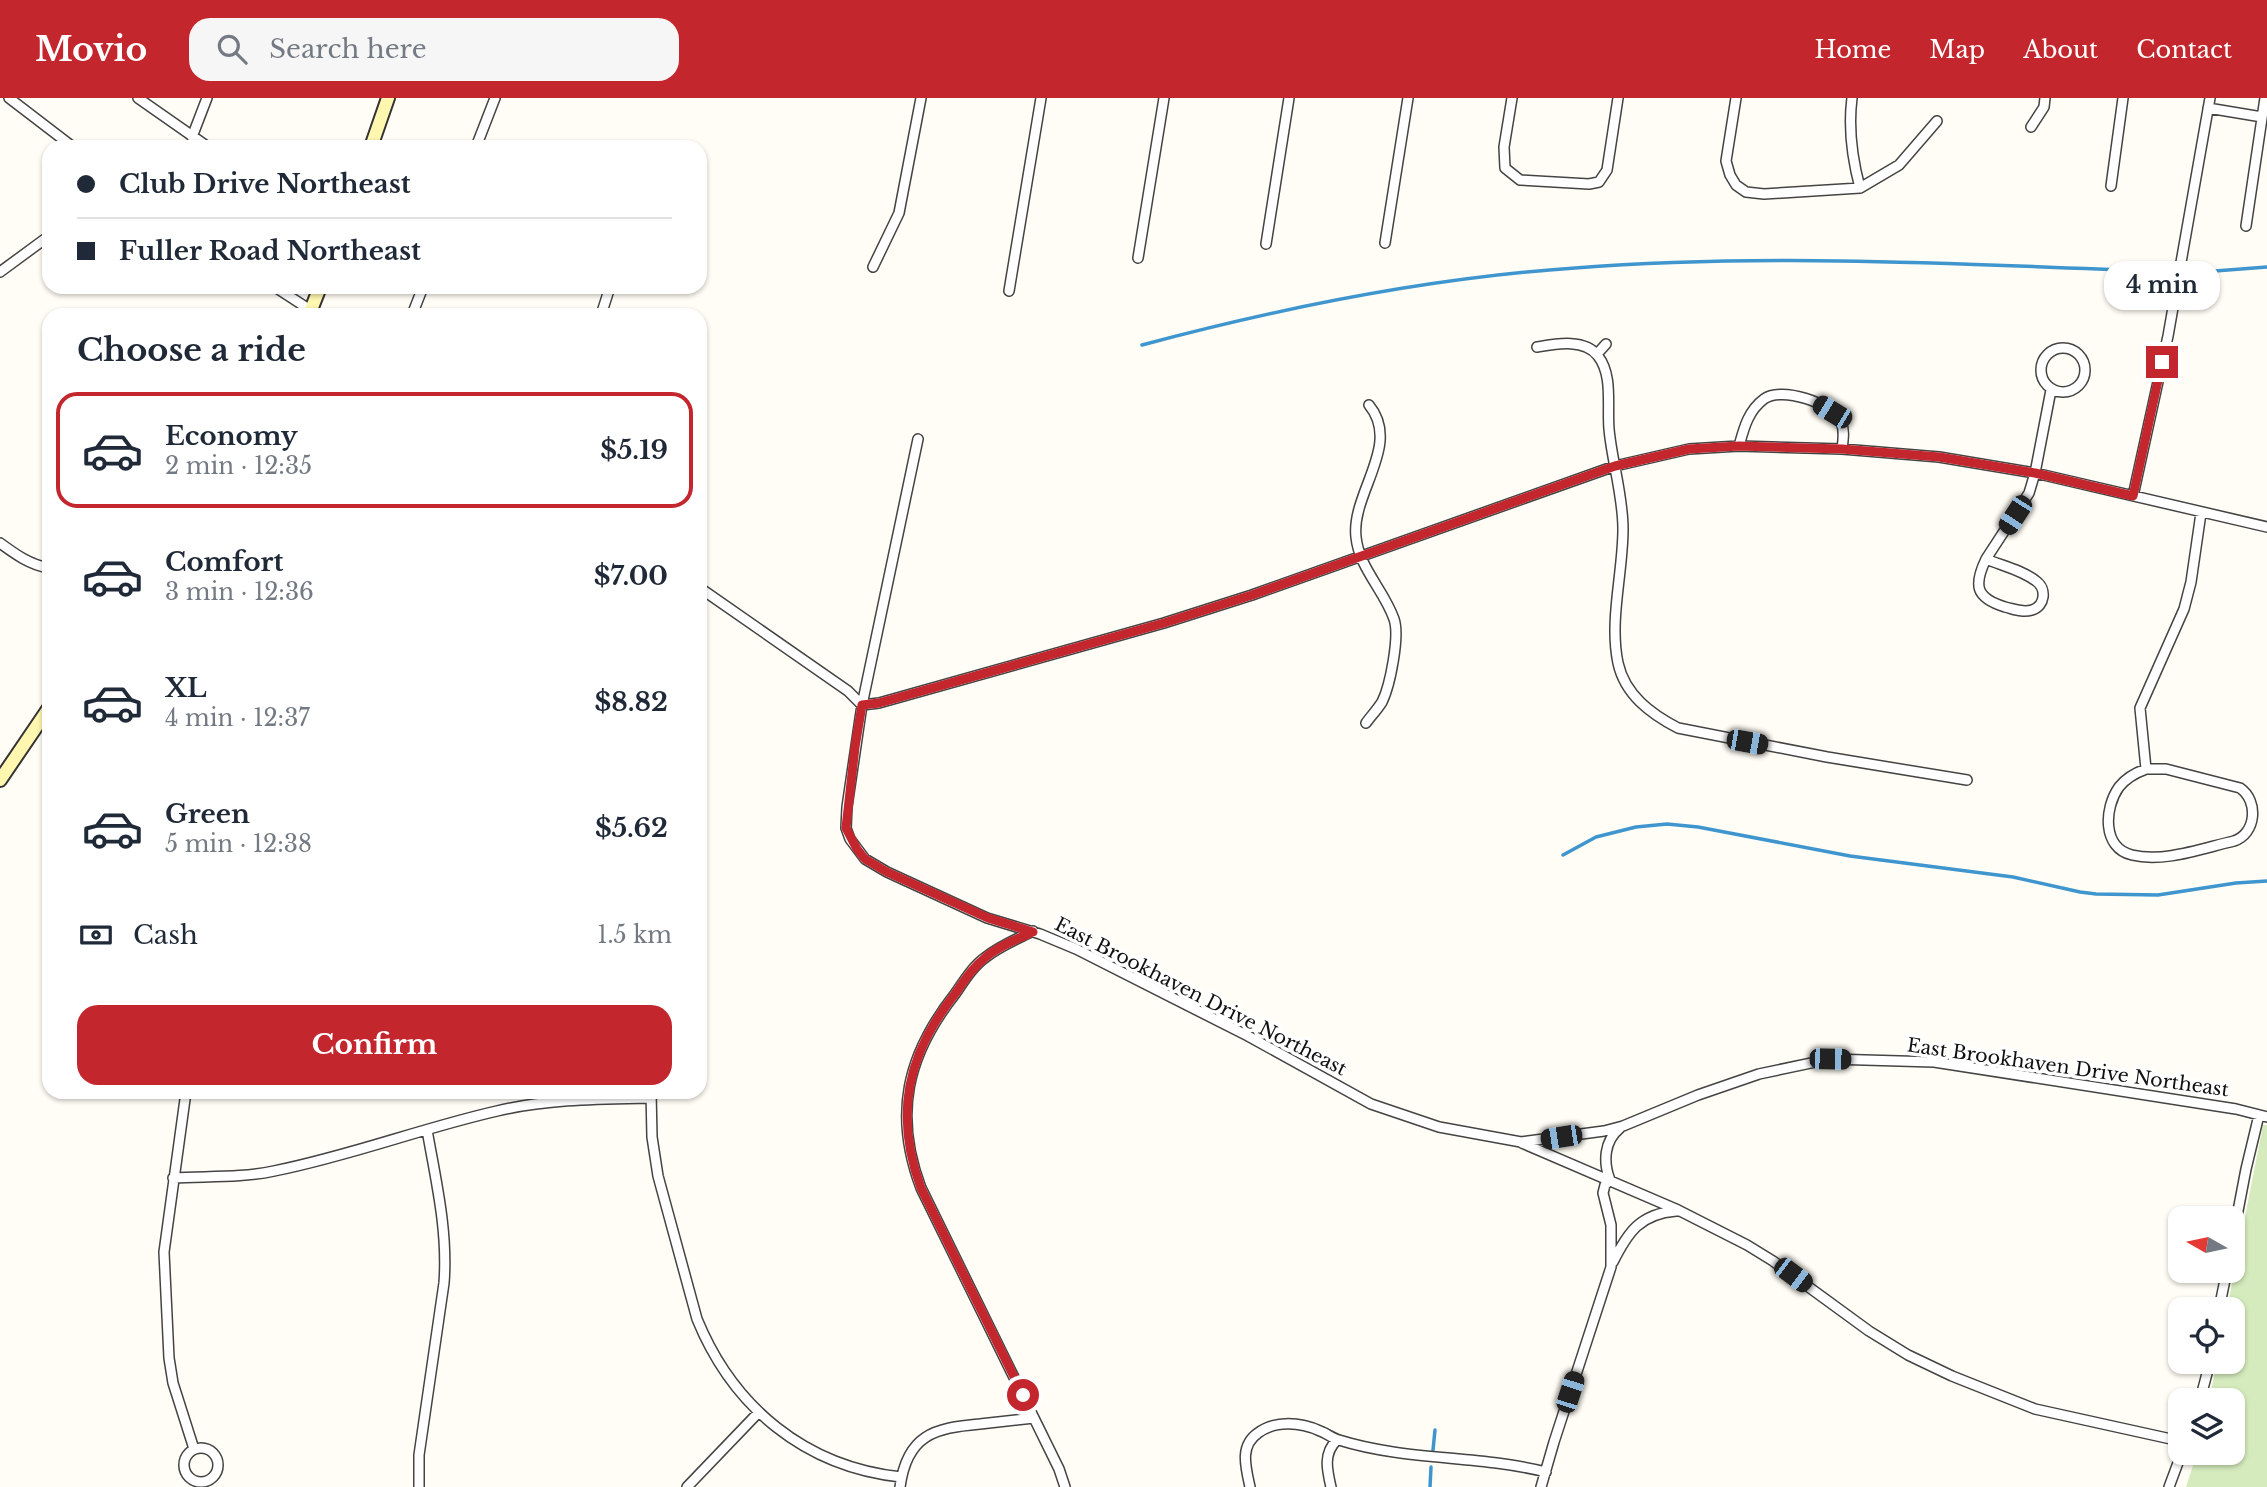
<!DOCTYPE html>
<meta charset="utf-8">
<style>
:root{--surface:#fff;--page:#f6f6f7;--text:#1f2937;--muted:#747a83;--line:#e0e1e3;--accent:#c4262e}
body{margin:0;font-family:"Libre Baskerville",serif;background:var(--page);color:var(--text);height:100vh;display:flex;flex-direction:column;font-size:26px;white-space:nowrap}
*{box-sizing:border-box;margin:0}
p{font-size:23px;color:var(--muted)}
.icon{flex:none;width:38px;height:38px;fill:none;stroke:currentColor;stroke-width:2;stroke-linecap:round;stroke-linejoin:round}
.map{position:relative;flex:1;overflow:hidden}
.details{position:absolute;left:42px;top:210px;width:665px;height:791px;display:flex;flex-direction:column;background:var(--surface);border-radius:21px;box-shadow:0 2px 5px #0004}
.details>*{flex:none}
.top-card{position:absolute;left:42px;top:42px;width:665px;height:154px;border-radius:21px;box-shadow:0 2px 5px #0004;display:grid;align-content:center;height:154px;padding:0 35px;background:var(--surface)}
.needle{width:46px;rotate:279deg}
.tools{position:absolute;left:2168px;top:1108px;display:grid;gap:14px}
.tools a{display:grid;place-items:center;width:77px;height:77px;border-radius:14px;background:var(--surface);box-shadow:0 2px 5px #0004;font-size:35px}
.end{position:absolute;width:32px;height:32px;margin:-16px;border:9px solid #c4262e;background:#fff;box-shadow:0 0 0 4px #fff}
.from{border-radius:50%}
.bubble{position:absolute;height:49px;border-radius:21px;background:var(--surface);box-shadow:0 2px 5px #0004;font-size:23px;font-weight:700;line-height:49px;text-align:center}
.car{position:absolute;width:21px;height:42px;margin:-21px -10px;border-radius:9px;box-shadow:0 0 5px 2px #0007;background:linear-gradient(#222 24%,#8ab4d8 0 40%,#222 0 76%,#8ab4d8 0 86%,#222 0)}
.top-card b{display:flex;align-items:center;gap:24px;height:66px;font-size:26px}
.top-card b+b{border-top:2px solid var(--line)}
.top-card i{width:18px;height:18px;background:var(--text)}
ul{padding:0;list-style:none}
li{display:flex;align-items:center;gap:21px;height:116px;margin:0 14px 10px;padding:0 21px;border:4px solid transparent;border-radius:21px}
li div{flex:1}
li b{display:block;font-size:26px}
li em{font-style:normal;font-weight:700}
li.current{border-color:var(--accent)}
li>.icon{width:63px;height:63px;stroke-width:1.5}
h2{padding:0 35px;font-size:32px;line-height:84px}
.pay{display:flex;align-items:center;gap:18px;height:77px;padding:0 35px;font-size:26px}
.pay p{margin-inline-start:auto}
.primary-button{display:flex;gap:14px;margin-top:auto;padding:14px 35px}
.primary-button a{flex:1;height:80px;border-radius:21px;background:var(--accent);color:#fff;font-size:28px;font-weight:700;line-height:80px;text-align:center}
header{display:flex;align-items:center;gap:42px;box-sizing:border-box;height:98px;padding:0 35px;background:var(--accent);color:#fff}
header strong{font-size:33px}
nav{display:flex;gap:38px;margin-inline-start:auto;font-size:24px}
.search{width:490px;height:63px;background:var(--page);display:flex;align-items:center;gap:18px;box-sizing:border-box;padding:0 24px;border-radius:21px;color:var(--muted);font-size:26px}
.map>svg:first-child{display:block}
.green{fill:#d5ebbd}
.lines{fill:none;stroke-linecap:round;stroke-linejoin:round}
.stream{stroke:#3f96cf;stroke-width:3.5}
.street-casing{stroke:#444;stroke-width:12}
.secondary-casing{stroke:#333;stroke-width:16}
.street{stroke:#fff;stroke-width:9}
.secondary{stroke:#fff6b0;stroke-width:12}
.route{stroke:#c4262e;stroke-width:9}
.labels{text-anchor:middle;stroke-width:7;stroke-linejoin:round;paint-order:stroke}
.street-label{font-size:19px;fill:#111;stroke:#fff}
</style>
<header>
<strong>Movio</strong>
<div class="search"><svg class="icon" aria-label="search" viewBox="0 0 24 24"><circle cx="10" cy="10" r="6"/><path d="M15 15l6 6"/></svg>Search here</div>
<nav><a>Home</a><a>Map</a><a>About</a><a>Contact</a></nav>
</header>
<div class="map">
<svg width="2267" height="1389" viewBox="0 0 2267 1389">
<rect width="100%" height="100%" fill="#fffdf5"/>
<path class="green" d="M 2263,1027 L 2267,1027 L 2267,1389 L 2186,1389 L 2197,1355 L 2233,1354 L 2233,1302 L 2209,1302 L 2217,1264 L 2233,1264 L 2233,1211 L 2227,1211 Z"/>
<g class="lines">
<path class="stream" d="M 2189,175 L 2267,169
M 1142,247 C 1284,209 1428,180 1575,170 C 1773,155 1969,166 2168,174
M 1563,757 L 1596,739 L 1636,729 L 1667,726 L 1698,729 L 1850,758 L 2013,779 L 2080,794 L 2096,796 L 2158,797 L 2236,785 L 2267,783
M 1433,1352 L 1435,1332
M 1430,1389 L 1431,1369"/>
<defs>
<path id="street" d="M 9,0 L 73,49
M 138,0 L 208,49
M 1512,0 L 1504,49 L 1505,70 L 1520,82 L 1589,86 L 1599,84 L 1607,72 L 1618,0
M 1736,0 L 1726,63 L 1730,77 L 1736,87 L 1746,94 L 1764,96 L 1860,90 L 1899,67 L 1937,23
M 1852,0 C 1848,31 1852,60 1860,90
M 2208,10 L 2262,19
M 2031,29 L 2044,9 L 2045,0
M 192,39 L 207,0
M 476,49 L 495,0
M 2111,88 L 2123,0
M 2246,128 L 2265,0
M 1385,145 L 1408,0
M 1266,146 L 1289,0
M 1138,160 L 1164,0
M 873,169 L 899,115 L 921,0
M 0,174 L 49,138
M 275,189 L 318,217
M 1009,193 L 1041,0
M 412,217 L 423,189
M 601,217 L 610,189
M 1537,249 C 1555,246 1585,240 1598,258 C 1613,277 1607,307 1609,331 C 1612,364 1623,397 1623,431 C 1623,475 1609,522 1618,565 C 1625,597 1651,616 1678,630 L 1827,659 L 1967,682
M2041 272a22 22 0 1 1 44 0a22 22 0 1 1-44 0Z
M 1597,256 L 1606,246
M 918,341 L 862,607 L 847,709 L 846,730 L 850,741 L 865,761 L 887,774 L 987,820 L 1040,836 L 1076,851 L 1248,938 L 1371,1006 L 1439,1029 L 1521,1044 L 1604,1033 L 1623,1028 L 1698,997 L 1759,976 L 1830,961 L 1934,964 L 2236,1011 L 2267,1019
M 1739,348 C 1744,330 1748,313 1764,301 C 1781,288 1833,305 1841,324 C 1845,333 1843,342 1842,351
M 2133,398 L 2168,238 L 2210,0
M 0,445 C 15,456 30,467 49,470
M 1986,461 C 2003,468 2022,472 2036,483 C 2047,491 2045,508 2032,512 C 2022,515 2014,511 2005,509 C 1976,500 1973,488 1986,461 Z
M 1986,461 L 2029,395 L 2035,375 L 2051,292
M 700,490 L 848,593 L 862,607
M 862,607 L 879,605 L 1164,525 L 1252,497 L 1615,368 L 1689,351 L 1739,348 L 1842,351 L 1939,359 L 2035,375 L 2267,429
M 1366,625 C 1371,618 1377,612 1382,604 C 1390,588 1400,538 1394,521 C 1384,492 1359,470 1356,439 C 1351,395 1402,347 1369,307
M 2146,671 L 2166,671 L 2240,690 C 2259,703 2256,736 2234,743 C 2203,750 2164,765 2132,757 C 2102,750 2104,710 2119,689 C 2126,680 2135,675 2146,671 Z
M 2146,671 L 2140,610 L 2184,511 L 2191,484 L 2201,415
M 1033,833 C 1017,841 1000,848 986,859 C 973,868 964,883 955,896 C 907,957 893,1016 921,1090 L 1059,1371 L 1065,1389
M 186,994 L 164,1154 L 169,1260 L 173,1285 L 194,1351
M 651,994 L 652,1039 L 658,1078 L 697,1221 C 733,1309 805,1369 901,1379
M 1522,1045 L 1678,1112 L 1747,1147 L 1773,1163 L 1869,1233 L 1908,1257 L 1952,1278 L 2035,1311 L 2180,1343
M 173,1080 C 206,1078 242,1080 274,1073 C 350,1058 422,1030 497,1013 C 547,1001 599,1001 651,1000
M 1610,1082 C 1603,1064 1604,1043 1620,1030
M 2233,1139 L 2246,1071 L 2259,1017
M 1613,1164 C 1628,1134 1640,1116 1676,1113
M 2219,1211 L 2227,1172
M 2200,1302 L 2210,1264
M184 1367a17 17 0 1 1 34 0a17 17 0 1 1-34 0Z
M 419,1389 L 419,1357 L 444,1185 C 448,1133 436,1083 427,1032
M 687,1389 L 758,1315
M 900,1389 C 907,1337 934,1330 980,1326 C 998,1324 1016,1322 1034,1320
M 1250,1389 C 1246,1370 1239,1348 1258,1335 C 1275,1322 1301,1324 1320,1333 C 1326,1335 1332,1340 1339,1342 C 1406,1363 1478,1357 1546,1374
M 1331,1389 C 1327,1372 1323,1355 1337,1342
M 1541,1389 L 1554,1344 L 1611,1169 L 1611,1127 L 1603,1095 L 1605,1087 L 1610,1082
M 2169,1389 L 2182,1354"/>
<path id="secondary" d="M 371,49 L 388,0
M 309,217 L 320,189
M 0,682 L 49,610"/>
</defs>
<use href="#street" class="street-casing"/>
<use href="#secondary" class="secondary-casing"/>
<use href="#street" class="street"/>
<use href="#secondary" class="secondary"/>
</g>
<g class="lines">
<path class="route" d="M 1023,1297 L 921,1090 C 894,1017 907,956 955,896 C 964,883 973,869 986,859 C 999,848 1017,841 1033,834 L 988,820 L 887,774 L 865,761 L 857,751 L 846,730 L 855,649 L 862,607 L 879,605 L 1164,525 L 1252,497 L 1615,368 L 1689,351 L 1739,348 L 1842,351 L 1939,359 L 2035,375 L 2133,398 L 2162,264"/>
</g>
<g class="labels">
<g class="street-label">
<text transform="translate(1201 898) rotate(27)" y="7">East Brookhaven Drive Northeast</text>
<text transform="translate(2068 969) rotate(8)" y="7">East Brookhaven Drive Northeast</text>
</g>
</g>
</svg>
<div class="tools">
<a><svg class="needle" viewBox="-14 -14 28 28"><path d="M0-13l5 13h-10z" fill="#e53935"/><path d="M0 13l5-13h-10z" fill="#747a83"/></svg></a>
<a><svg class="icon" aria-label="locate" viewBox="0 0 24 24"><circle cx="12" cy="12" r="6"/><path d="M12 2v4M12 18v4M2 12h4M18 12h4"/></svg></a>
<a><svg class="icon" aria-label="layers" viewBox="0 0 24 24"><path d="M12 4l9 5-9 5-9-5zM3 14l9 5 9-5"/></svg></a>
</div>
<i class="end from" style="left:1023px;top:1297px"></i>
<i class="end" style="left:2162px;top:264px"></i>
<div class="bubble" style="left:2104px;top:163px;width:116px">4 min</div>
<i class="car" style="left:1832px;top:314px;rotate:301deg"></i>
<i class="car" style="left:2015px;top:417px;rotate:213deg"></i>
<i class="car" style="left:1747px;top:644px;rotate:100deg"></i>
<i class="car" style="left:1830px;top:961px;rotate:91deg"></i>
<i class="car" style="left:1561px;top:1039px;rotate:261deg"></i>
<i class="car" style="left:1793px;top:1177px;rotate:127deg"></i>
<i class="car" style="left:1570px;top:1294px;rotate:18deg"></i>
<div class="top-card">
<b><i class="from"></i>Club Drive Northeast</b>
<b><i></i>Fuller Road Northeast</b>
</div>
<section class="details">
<h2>Choose a ride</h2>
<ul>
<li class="current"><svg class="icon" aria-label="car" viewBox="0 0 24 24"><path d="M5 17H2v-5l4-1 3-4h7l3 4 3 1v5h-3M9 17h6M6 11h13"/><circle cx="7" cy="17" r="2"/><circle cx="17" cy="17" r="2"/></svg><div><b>Economy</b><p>2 min · 12:35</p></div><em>$5.19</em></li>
<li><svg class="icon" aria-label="car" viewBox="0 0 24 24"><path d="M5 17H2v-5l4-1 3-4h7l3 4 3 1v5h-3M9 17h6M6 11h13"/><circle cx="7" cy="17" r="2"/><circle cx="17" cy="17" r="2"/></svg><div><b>Comfort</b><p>3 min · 12:36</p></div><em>$7.00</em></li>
<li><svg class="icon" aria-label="car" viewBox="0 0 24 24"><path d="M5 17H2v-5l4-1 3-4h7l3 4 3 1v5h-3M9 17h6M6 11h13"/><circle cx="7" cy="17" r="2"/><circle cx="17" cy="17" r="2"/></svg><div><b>XL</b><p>4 min · 12:37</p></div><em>$8.82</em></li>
<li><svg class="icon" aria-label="car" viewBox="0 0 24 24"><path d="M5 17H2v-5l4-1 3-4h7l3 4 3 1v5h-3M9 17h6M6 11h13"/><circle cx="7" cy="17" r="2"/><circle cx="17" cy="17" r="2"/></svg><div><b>Green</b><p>5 min · 12:38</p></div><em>$5.62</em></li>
</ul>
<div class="pay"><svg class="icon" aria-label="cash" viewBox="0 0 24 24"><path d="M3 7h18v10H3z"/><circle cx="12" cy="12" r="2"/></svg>Cash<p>1.5 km</p></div>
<div class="primary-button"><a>Confirm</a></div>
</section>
</div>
